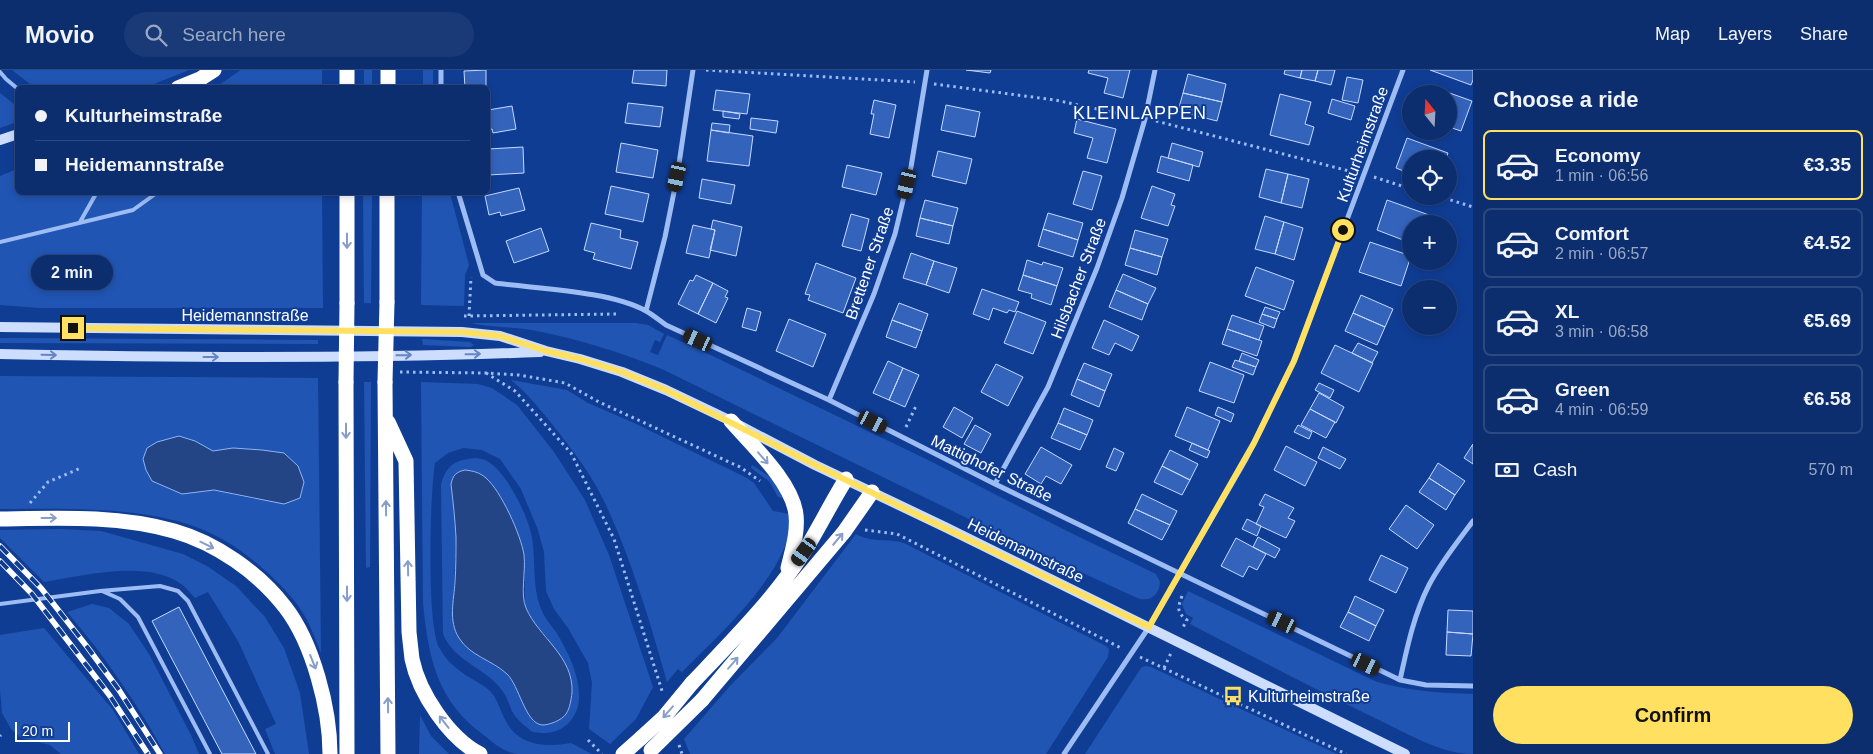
<!DOCTYPE html>
<meta charset="utf-8">
<style>
:root{--surface:#0c2e6f;--page:#1a3a77;--text:#f1f3f6;--muted:#9aa8c3;--line:#2c4a82;--accent:#ffe060}
body{margin:0;font-family:Helvetica,sans-serif;background:var(--page);color:var(--text);height:100vh;display:flex;flex-direction:column;font-size:19px;white-space:nowrap}
*{box-sizing:border-box;margin:0}
p{font-size:16px;color:var(--muted)}
.icon{flex:none;width:28px;height:28px;fill:none;stroke:currentColor;stroke-width:2;stroke-linecap:round;stroke-linejoin:round}
.map{position:relative;flex:1;overflow:hidden}
.drawer{display:flex;flex-direction:column;background:var(--surface);width:400px}
.drawer>*{flex:none}
.top-card{position:absolute;left:15px;top:15px;width:475px;height:110px;border-radius:8px;box-shadow:0 2px 8px #0003,0 0 0 1px var(--line);display:grid;align-content:center;height:110px;padding:0 20px;background:var(--surface)}
.needle{width:32px;rotate:342deg}
.buttons{position:absolute;left:1402px;top:15px;display:grid;gap:10px}
.buttons a{display:grid;place-items:center;width:55px;height:55px;border-radius:50%;background:var(--surface);box-shadow:0 2px 8px #0003,0 0 0 1px var(--line);font-size:25px}
.scale{position:absolute;left:15px;bottom:12px;width:55px;box-sizing:border-box;padding-left:5px;border:2px solid #fff;border-top:0;font-size:14px;line-height:18px;white-space:nowrap;color:#fff;-webkit-text-stroke:4px #103d94;paint-order:stroke}
.end{position:absolute;width:22px;height:22px;margin:-11px;border:6px solid #ffe060;background:#111;box-shadow:0 0 0 2px #111}
.from{border-radius:50%}
.bubble{position:absolute;height:35px;border-radius:18px;background:var(--surface);box-shadow:0 2px 8px #0003,0 0 0 1px var(--line);font-size:16px;font-weight:700;line-height:35px;text-align:center}
.car{position:absolute;width:15px;height:30px;margin:-15px -8px;border-radius:6px;box-shadow:0 0 4px 1px #0007;background:linear-gradient(#222 24%,#8ab4d8 0 40%,#222 0 76%,#8ab4d8 0 86%,#222 0)}
.top-card b{display:flex;align-items:center;gap:18px;height:48px;font-size:19px}
.top-card b+b{border-top:1px solid var(--line)}
.top-card i{width:12px;height:12px;background:var(--text)}
ul{padding:0;list-style:none}
li{display:flex;align-items:center;gap:15px;height:70px;margin:0 10px 8px;padding:0 10px;border:2px solid var(--line);border-radius:8px}
li div{flex:1}
li b{display:block;font-size:19px}
li em{font-style:normal;font-weight:700}
li.selected{border-color:var(--accent)}
li>.icon{width:45px;height:45px;stroke-width:1.5}
h2{padding:0 20px;font-size:22px;line-height:60px}
.pay{display:flex;align-items:center;gap:12px;height:55px;padding:0 20px;font-size:19px}
.pay p{margin-inline-start:auto}
.action{display:flex;gap:10px;margin-top:auto;padding:10px 20px}
.action a{flex:1;height:58px;border-radius:30px;background:var(--accent);color:#111;font-size:20px;font-weight:700;line-height:58px;text-align:center}
header{display:flex;align-items:center;gap:30px;box-sizing:border-box;height:70px;padding:0 25px;background:var(--surface);border-bottom:1px solid var(--line)}
header strong{font-size:24px}
nav{display:flex;gap:28px;margin-inline-start:auto;font-size:18px}
.search{width:350px;height:45px;background:var(--page);display:flex;align-items:center;gap:12px;box-sizing:border-box;padding:0 18px;border-radius:28px;color:var(--muted);font-size:19px}
main{display:flex;flex:1;min-height:0}
.map>svg:first-child{display:block}
.green{fill:#2155b3;fill-rule:evenodd}
.water{fill:#234485;stroke:#8eb5f7}
.building{fill:#3463bc;stroke:#c5d9fe}
.lines{fill:none;stroke-linecap:round;stroke-linejoin:round}
.path{stroke:#9dbcf4;stroke-width:3;stroke-dasharray:2.5 4;stroke-linecap:butt}
.lane{stroke:#9dbcf4;stroke-width:4}
.street{stroke:#9dbcf4;stroke-width:5}
.secondary{stroke:#ccddfd;stroke-width:10}
.highway{stroke:#fff;stroke-width:15}
.rail-casing{stroke:#fff;stroke-width:5.5}
.rail{stroke:#103d94;stroke-width:4;stroke-dasharray:11;stroke-linecap:butt}
.highway-bridge{stroke:#fff;stroke-width:15}
.oneway{stroke:#889eca}
.oneway2{stroke:#6585c3}
.route{stroke:#ffe060;stroke-width:6}
.labels{text-anchor:middle;stroke-width:4;stroke-linejoin:round;paint-order:stroke}
.street-label{font-size:16px;fill:#fff;stroke:#103d94}
.poi-label{font-size:16px;fill:#fff;stroke:#103d94;text-anchor:start}
.neighbourhood-label{font-size:18px;letter-spacing:1px;fill:#fff;stroke:#103d94}
</style>
<header>
<strong>Movio</strong>
<div class="search"><svg class="icon" aria-label="search" viewBox="0 0 24 24"><circle cx="10" cy="10" r="6"/><path d="M15 15l6 6"/></svg>Search here</div>
<nav><a>Map</a><a>Layers</a><a>Share</a></nav>
</header>
<main>
<div class="map">
<svg width="1473" height="684" viewBox="0 0 1473 684">
<rect width="100%" height="100%" fill="#103d94"/>
<path class="green" d="M 12,0 L 189,0 L 144,18 L 34,17 Z
M 241,0 L 322,0 L 322,17 L 216,17 Z
M 364,0 L 372,0 L 372,17 L 364,17 Z
M 423,0 L 433,0 L 433,17 L 423,17 Z
M 0,23 L 18,37 L 17,52 L 0,58 Z
M 17,99 L 18,122 L 322,123 L 323,238 L 39,238 L 0,235 L 0,106 Z
M 363,123 L 372,123 L 371,233 L 364,233 Z
M 422,123 L 450,123 L 469,195 L 465,205 L 464,236 L 421,235 Z
M 472,253 L 636,253 L 648,255 L 664,264 L 660,272 L 655,270 L 650,282 L 658,285 L 667,265 L 700,280 L 926,389 L 1065,460 L 1156,504 L 1160,512 C 1159,527 1148,533 1135,527 L 1022,475 L 664,300 C 621,282 578,269 532,260 C 517,257 483,257 472,253 Z
M 0,268 L 318,270 L 318,274 L 0,273 Z
M 422,269 L 470,272 L 474,275 L 470,277 L 423,275 Z
M 0,306 L 318,308 L 321,583 C 316,571 312,559 306,548 C 296,530 281,515 267,502 C 247,484 222,466 196,457 C 139,436 61,439 0,439 ZM 195,371 L 213,381 L 233,378 L 262,380 L 254,429 L 214,420 L 182,424 Z
M 511,310 L 567,320 L 588,333 L 634,353 L 747,408 L 754,413 L 773,441 L 790,444 C 789,453 790,465 786,474 C 766,523 719,565 682,602 L 678,599 L 667,612 C 650,552 630,484 603,429 C 590,402 571,378 552,354 C 539,338 527,323 511,310 Z
M 364,312 L 371,312 L 370,497 L 366,498 Z
M 421,312 L 478,314 L 492,318 L 517,335 L 554,382 L 585,430 L 609,485 L 653,617 L 636,649 L 610,674 L 589,659 L 592,613 L 588,593 L 568,558 L 554,539 L 546,521 L 544,482 L 538,460 L 521,419 L 500,389 L 482,380 L 463,378 L 448,383 L 435,393 C 430,423 426,558 440,579 C 445,588 452,595 460,601 C 471,610 486,614 494,626 C 499,634 502,645 507,653 C 520,677 549,677 571,673 L 592,684 C 568,684 542,684 518,684 C 506,683 494,674 485,666 C 437,632 428,587 423,532 Z
M 476,388 C 479,389 484,389 487,391 C 506,401 529,447 532,468 C 536,490 532,515 540,536 C 543,546 550,554 556,562 C 568,582 580,605 579,629 C 578,648 563,663 545,663 C 540,663 534,663 530,660 C 524,655 515,648 512,641 C 509,635 508,629 504,623 C 489,599 454,592 443,564 L 441,415 C 446,395 455,390 476,388 ZM 465,400 L 524,486 L 525,536 L 535,555 L 548,568 L 517,617 L 506,603 L 466,577 L 453,542 L 456,466 L 451,414 C 453,405 456,402 465,400 Z
M 752,395 L 770,407 L 785,429 L 778,427 L 769,411 L 751,398 Z
M 60,459 L 101,461 L 183,484 L 207,496 L 236,516 L 265,547 L 284,578 L 300,623 L 309,684 L 275,684 L 265,659 L 276,654 L 238,571 L 208,522 L 195,528 C 190,523 186,517 181,514 C 148,489 82,506 44,512 L 0,468 L 0,460 Z
M 856,464 C 873,474 889,467 906,474 L 1106,576 L 1109,579 L 1108,587 L 1046,684 L 690,684 L 684,669 L 730,616 L 777,568 Z
M 1188,521 L 1377,612 C 1410,621 1439,623 1473,624 L 1473,684 C 1440,684 1407,663 1377,649 C 1314,619 1252,586 1190,554 L 1193,548 L 1186,544 L 1182,534 Z
M 92,534 L 109,538 L 129,554 L 149,584 L 191,665 L 199,684 L 165,684 C 137,633 105,586 67,542 Z
M 44,558 L 113,640 L 139,684 L 61,684 L 50,675 L 21,668 L 11,659 L 2,643 L 0,620 L 0,565 Z
M 1146,596 L 1151,597 L 1337,684 L 1085,684 L 1139,601 L 1142,597 Z
M 420,645 L 431,666 L 449,684 L 419,684 Z"/>
<path class="water" d="M 179,366 L 195,371 L 213,381 L 233,378 L 262,380 L 284,383 L 298,396 L 304,412 L 300,428 L 284,434 L 214,420 L 182,424 L 152,411 L 146,400 L 143,389 L 147,378 L 157,372 Z
M 465,400 C 473,401 479,402 486,408 C 501,421 521,465 524,485 C 526,501 520,524 526,538 C 539,568 574,586 572,623 C 571,630 570,638 566,644 C 562,650 550,655 542,655 C 525,653 519,615 507,604 C 492,590 470,586 459,568 C 448,551 454,530 455,512 C 456,497 456,482 456,467 C 455,449 453,431 451,414 C 453,405 456,402 465,400 Z"/>
<path class="building" d="M 486,0 L 486,18 L 465,18 L 464,1 Z
M 634,0 L 667,0 L 666,16 L 632,13 Z
M 966,0 L 991,0 L 990,3 Z
M 1089,0 L 1130,0 L 1123,28 L 1104,23 L 1108,8 L 1088,3 Z
M 1285,0 L 1302,0 L 1300,8 L 1284,4 Z
M 1302,0 L 1318,0 L 1315,11 L 1300,8 Z
M 1318,0 L 1335,0 L 1331,15 L 1315,11 Z
M 1430,0 L 1473,0 L 1473,10 L 1471,15 Z
M 1188,4 L 1226,14 L 1222,32 L 1183,23 Z
M 1347,7 L 1363,10 L 1358,33 L 1342,30 Z
M 1430,16 L 1472,31 L 1461,61 L 1449,57 L 1449,24 L 1428,24 Z
M 716,20 L 750,24 L 747,44 L 713,40 Z
M 1183,23 L 1222,32 L 1217,51 L 1178,41 Z
M 1280,24 L 1311,32 L 1305,54 L 1314,57 L 1309,75 L 1270,65 Z
M 1332,29 L 1355,36 L 1351,50 L 1328,43 Z
M 874,30 L 896,35 L 889,68 L 870,64 L 874,44 L 871,44 Z
M 628,33 L 663,37 L 660,57 L 625,53 Z
M 946,35 L 980,42 L 975,67 L 941,60 Z
M 512,36 L 516,59 L 493,63 L 492,59 L 488,60 L 488,40 Z
M 723,41 L 740,44 L 739,49 L 723,47 Z
M 751,48 L 778,51 L 776,63 L 750,59 Z
M 1077,49 L 1116,59 L 1107,93 L 1087,88 L 1093,68 L 1074,63 Z
M 712,53 L 730,55 L 729,63 L 711,60 Z
M 711,60 L 753,66 L 749,96 L 707,91 Z
M 1407,68 L 1448,83 L 1446,89 L 1411,89 L 1411,104 L 1396,98 Z
M 621,73 L 658,80 L 653,108 L 616,102 Z
M 1172,73 L 1203,82 L 1199,97 L 1168,88 Z
M 523,77 L 524,103 L 488,105 L 488,79 Z
M 938,81 L 972,89 L 966,114 L 932,106 Z
M 1161,86 L 1193,95 L 1189,111 L 1157,102 Z
M 847,95 L 882,103 L 876,125 L 842,117 Z
M 1266,99 L 1288,104 L 1281,133 L 1259,127 Z
M 1083,101 L 1102,106 L 1092,140 L 1073,134 Z
M 1288,104 L 1309,109 L 1302,138 L 1281,133 Z
M 702,109 L 735,115 L 731,134 L 699,128 Z
M 611,116 L 649,124 L 643,152 L 605,144 Z
M 1152,116 L 1175,124 L 1171,135 L 1175,136 L 1168,156 L 1141,148 Z
M 519,118 L 525,140 L 501,146 L 500,142 L 489,145 L 485,126 Z
M 925,130 L 958,138 L 953,156 L 920,148 Z
M 1387,130 L 1429,145 L 1426,154 L 1411,154 L 1411,173 L 1377,160 Z
M 1048,143 L 1083,153 L 1078,170 L 1043,159 Z
M 851,144 L 869,149 L 861,181 L 842,176 Z
M 1265,146 L 1284,152 L 1275,184 L 1255,179 Z
M 920,148 L 953,156 L 949,174 L 916,166 Z
M 713,150 L 742,157 L 736,186 L 710,180 L 715,160 L 711,159 Z
M 1284,152 L 1303,158 L 1294,190 L 1275,184 Z
M 591,153 L 621,160 L 620,168 L 638,172 L 631,199 L 593,189 L 595,183 L 584,180 Z
M 693,155 L 715,160 L 709,188 L 686,183 Z
M 541,158 L 549,181 L 514,193 L 506,171 Z
M 1043,159 L 1078,170 L 1073,187 L 1038,176 Z
M 1135,160 L 1168,169 L 1162,187 L 1130,178 Z
M 1370,172 L 1411,186 L 1401,216 L 1359,202 Z
M 1130,178 L 1162,187 L 1157,205 L 1125,195 Z
M 911,183 L 934,191 L 926,215 L 903,208 Z
M 1027,190 L 1042,195 L 1043,192 L 1063,198 L 1057,216 L 1023,205 Z
M 934,191 L 957,198 L 949,223 L 926,215 Z
M 816,193 L 856,208 L 843,243 L 808,230 L 810,225 L 805,224 Z
M 1256,197 L 1294,211 L 1284,240 L 1245,226 Z
M 1123,204 L 1156,218 L 1148,234 L 1116,220 Z
M 696,205 L 713,213 L 698,244 L 678,234 L 690,210 L 693,211 Z
M 1023,205 L 1057,216 L 1051,235 L 1031,228 L 1032,224 L 1018,220 Z
M 713,213 L 728,221 L 725,227 L 728,228 L 716,253 L 698,244 Z
M 982,219 L 1019,232 L 1015,242 L 1009,240 L 1007,243 L 993,238 L 989,250 L 973,244 Z
M 1116,220 L 1148,234 L 1142,250 L 1109,237 Z
M 1361,225 L 1393,239 L 1385,257 L 1353,243 Z
M 899,233 L 928,244 L 922,261 L 892,250 Z
M 1265,237 L 1280,242 L 1277,249 L 1262,244 Z
M 747,238 L 761,242 L 756,261 L 742,257 Z
M 1017,241 L 1046,252 L 1033,284 L 1004,273 Z
M 1353,243 L 1385,257 L 1377,275 L 1345,261 Z
M 1262,244 L 1277,249 L 1274,258 L 1259,252 Z
M 1232,245 L 1264,256 L 1259,270 L 1227,259 Z
M 789,249 L 826,264 L 813,297 L 776,281 Z
M 892,250 L 922,261 L 916,278 L 886,267 Z
M 1104,250 L 1139,266 L 1132,281 L 1115,273 L 1109,285 L 1092,278 Z
M 1227,259 L 1262,271 L 1257,286 L 1222,274 Z
M 1358,273 L 1378,282 L 1372,293 L 1352,283 Z
M 1335,275 L 1373,293 L 1359,322 L 1321,303 Z
M 1242,283 L 1259,290 L 1256,297 L 1239,291 Z
M 1235,290 L 1256,297 L 1253,305 L 1232,297 Z
M 888,291 L 903,298 L 889,330 L 873,323 Z
M 1210,292 L 1244,305 L 1234,333 L 1199,321 Z
M 1084,293 L 1112,304 L 1105,321 L 1077,309 Z
M 996,294 L 1023,307 L 1008,336 L 981,322 Z
M 903,298 L 919,305 L 905,337 L 889,330 Z
M 1077,309 L 1105,321 L 1099,337 L 1071,325 Z
M 1319,313 L 1334,320 L 1330,328 L 1315,320 Z
M 1319,323 L 1344,337 L 1336,353 L 1310,339 Z
M 954,337 L 973,348 L 962,368 L 943,357 Z
M 1187,337 L 1220,351 L 1208,380 L 1175,366 Z
M 1218,337 L 1234,344 L 1231,352 L 1215,345 Z
M 1064,338 L 1093,350 L 1087,365 L 1058,353 Z
M 1310,339 L 1335,352 L 1326,368 L 1301,355 Z
M 1058,353 L 1087,365 L 1080,380 L 1051,368 Z
M 975,355 L 991,364 L 981,383 L 964,374 Z
M 1298,355 L 1312,362 L 1309,369 L 1294,362 Z
M 1192,373 L 1210,381 L 1207,388 L 1189,380 Z
M 1473,374 L 1473,394 L 1464,388 Z
M 1286,376 L 1317,392 L 1305,416 L 1274,400 Z
M 1041,377 L 1072,395 L 1061,414 L 1046,406 L 1041,414 L 1025,404 Z
M 1323,377 L 1346,389 L 1340,399 L 1318,388 Z
M 1114,378 L 1124,383 L 1116,401 L 1106,397 Z
M 1170,380 L 1198,394 L 1190,410 L 1162,396 Z
M 1438,393 L 1465,411 L 1455,425 L 1429,408 Z
M 1162,396 L 1190,410 L 1182,425 L 1154,412 Z
M 1429,408 L 1455,425 L 1446,440 L 1419,422 Z
M 1142,424 L 1177,441 L 1170,455 L 1135,439 Z
M 1265,424 L 1294,438 L 1288,448 L 1295,451 L 1286,468 L 1256,454 L 1264,437 L 1259,435 Z
M 1406,435 L 1434,455 L 1417,479 L 1389,459 Z
M 1135,439 L 1170,455 L 1162,470 L 1128,453 Z
M 1247,449 L 1261,456 L 1257,466 L 1242,459 Z
M 1258,467 L 1280,479 L 1275,488 L 1253,477 Z
M 1236,468 L 1266,484 L 1257,500 L 1249,496 L 1243,507 L 1221,496 Z
M 1381,485 L 1408,498 L 1396,523 L 1369,510 Z
M 1355,526 L 1384,540 L 1376,556 L 1348,542 Z
M 179,537 L 256,684 L 222,684 L 152,551 Z
M 1448,540 L 1473,541 L 1473,564 L 1447,562 Z
M 1348,542 L 1376,556 L 1369,571 L 1340,557 Z
M 1447,562 L 1473,564 L 1471,586 L 1446,585 Z"/>
<g class="lines">
<path class="path" d="M 706,0 L 915,12
M 934,14 L 1055,30 L 1135,47
M 1156,51 L 1353,102
M 1374,107 L 1411,119
M 1438,126 L 1473,137
M 464,246 L 618,244
M 469,246 L 471,207
M 400,302 L 485,303 L 519,305 L 565,313 L 599,332 L 740,397 L 760,411
M 486,303 L 515,321 L 571,383 L 614,469 L 663,624
M 906,357 L 916,336
M 30,433 L 48,412 L 81,398
M 865,460 L 897,464 L 1121,578
M 1182,526 C 1178,537 1176,542 1187,550 L 1182,559
M 1140,587 L 1346,684
M 1164,598 L 1171,583
M 0,666 L 1,665
M 588,670 L 602,684
M 679,675 L 682,684"/>
<path class="lane" d="M 0,2 L 6,9 L 18,19
M 80,152 L 97,122
M 0,172 L 133,140 L 158,122
M 102,521 L 120,529 L 138,547 L 210,684
M 0,534 L 100,521 L 160,516 L 178,521 L 188,531 L 268,684"/>
<path class="street" d="M 441,0 L 441,18
M 458,122 L 483,205 L 495,213 C 538,219 610,221 646,241 C 653,245 659,250 666,255 L 829,330 L 995,414 L 1400,610 L 1426,615 L 1473,616
M 646,241 L 665,167 L 677,107 L 693,0
M 829,330 L 874,224 L 895,164 L 911,97 L 927,0
M 995,414 L 1048,317 L 1097,198 L 1122,128 L 1145,49 L 1155,0
M 1400,610 C 1407,578 1414,544 1429,515 C 1441,492 1458,471 1473,451
M 1064,684 L 1149,557 L 1246,389 L 1294,291 L 1403,0"/>
<path class="secondary" d="M 0,70 L 18,64
M 0,257 L 462,262 L 500,266 L 546,281 L 580,289 L 622,302 L 666,320 L 731,351 L 815,395 L 945,457 L 1405,684
M 0,284 C 180,288 360,289 540,282"/>
<path class="highway" d="M 178,18 L 200,9 L 214,0
M 347,18 L 347,0
M 388,18 L 388,0
M 387,232 L 387,122
M 347,233 L 347,122
M 346,312 L 347,684
M 385,312 L 388,684
M 731,351 C 752,375 793,413 796,445 C 798,463 792,481 788,498
M 388,352 L 406,391 L 409,562 C 410,571 411,580 412,589 C 419,623 449,668 480,684
M 0,449 C 58,448 118,445 174,461 C 216,473 258,502 285,537 C 313,573 330,639 330,684
M 692,613 C 731,572 773,530 804,482 C 819,458 831,433 846,409
M 702,630 L 844,462 L 872,422
M 623,684 L 641,668"/>
<defs>
<path id="rail" d="M 0,476 L 41,518 L 88,578 L 119,620 L 160,684
M 0,491 L 32,524 L 110,626 L 148,684"/>
</defs>
<use href="#rail" class="rail-casing"/>
<use href="#rail" class="rail"/>
<path class="highway-bridge" d="M 346,312 L 347,233
M 385,312 L 387,232
M 641,668 L 664,647 L 692,613
M 651,680 L 702,630"/>
</g>
<defs><path id="oneway-shaft" d="M-6 0H5M1.5-3L5.5 0L1.5 3" fill="none" stroke-width="1.6" stroke-linecap="round" stroke-linejoin="round" transform="scale(1.25)"/></defs>
<g class="oneway">
<use href="#oneway-shaft" transform="translate(347 171) rotate(90)"/>
<use href="#oneway-shaft" transform="translate(346 361) rotate(90)"/>
<use href="#oneway-shaft" transform="translate(763 388) rotate(49)"/>
<use href="#oneway-shaft" transform="translate(386 438) rotate(-91)"/>
<use href="#oneway-shaft" transform="translate(49 448)"/>
<use href="#oneway-shaft" transform="translate(838 469) rotate(-50)"/>
<use href="#oneway-shaft" transform="translate(207 475) rotate(26)"/>
<use href="#oneway-shaft" transform="translate(408 498) rotate(-91)"/>
<use href="#oneway-shaft" transform="translate(347 524) rotate(90)"/>
<use href="#oneway-shaft" transform="translate(313 592) rotate(68)"/>
<use href="#oneway-shaft" transform="translate(733 593) rotate(-49)"/>
<use href="#oneway-shaft" transform="translate(388 635) rotate(-91)"/>
<use href="#oneway-shaft" transform="translate(668 642) rotate(131)"/>
<use href="#oneway-shaft" transform="translate(444 652) rotate(-128)"/>
</g>
<g class="oneway2">
<use href="#oneway-shaft" transform="translate(473 284) rotate(-1)"/>
<use href="#oneway-shaft" transform="translate(49 285) rotate(1)"/>
<use href="#oneway-shaft" transform="translate(404 285) rotate(-1)"/>
<use href="#oneway-shaft" transform="translate(211 287)"/>
</g>
<g class="lines">
<path class="route" d="M 73,258 L 462,262 L 500,266 L 546,281 L 580,289 L 622,302 L 666,320 L 815,395 L 1149,557 L 1254,373 L 1294,291 L 1343,160"/>
</g>
<defs>
<symbol id="bus-bare" viewBox="-9 -9 18 18"><path d="M-5-6H5V4H4V6H2V4H-2V6H-4V4H-5ZM-3.5-4V0h7V-4ZM-3.5 1.2v1.5H-2V1.2ZM2 1.2v1.5H3.5V1.2Z" fill="#ffe060" stroke="#103d94" stroke-width="2.5" paint-order="stroke"/></symbol>
</defs>
<g fill-rule="evenodd">
<use href="#bus-bare" x="1219" y="612" width="28" height="28"/>
</g>
<g class="labels">
<g class="street-label">
<text transform="translate(1362 74) rotate(-70)" y="6">Kulturheimstraße</text>
<text transform="translate(869 193) rotate(-71)" y="6">Brettener Straße</text>
<text transform="translate(1078 208) rotate(-69)" y="6">Hilsbacher Straße</text>
<text x="245" y="251">Heidemannstraße</text>
<text transform="translate(992 398) rotate(26)" y="6">Mattighofer Straße</text>
<text transform="translate(1026 480) rotate(26)" y="6">Heidemannstraße</text>
</g>
<g class="poi-label">
<text x="1248" y="632">Kulturheimstraße</text>
</g>
<g class="neighbourhood-label">
<text x="1140" y="49">KLEINLAPPEN</text>
</g>
</g>
</svg>
<div class="buttons">
<a><svg class="needle" viewBox="-14 -14 28 28"><path d="M0-13l5 13h-10z" fill="#e53935"/><path d="M0 13l5-13h-10z" fill="#9aa8c3"/></svg></a>
<a><svg class="icon" aria-label="locate" viewBox="0 0 24 24"><circle cx="12" cy="12" r="6"/><path d="M12 2v4M12 18v4M2 12h4M18 12h4"/></svg></a>
<a>+</a>
<a>−</a>
</div>
<div class="scale">20 m</div>
<i class="end from" style="left:1343px;top:160px"></i>
<i class="end" style="left:73px;top:258px"></i>
<div class="bubble" style="left:31px;top:185px;width:82px">2 min</div>
<i class="car" style="left:677px;top:107px;rotate:192deg"></i>
<i class="car" style="left:907px;top:114px;rotate:193deg"></i>
<i class="car" style="left:698px;top:270px;rotate:295deg"></i>
<i class="car" style="left:873px;top:352px;rotate:117deg"></i>
<i class="car" style="left:804px;top:482px;rotate:216deg"></i>
<i class="car" style="left:1282px;top:552px;rotate:296deg"></i>
<i class="car" style="left:1366px;top:594px;rotate:116deg"></i>
<div class="top-card">
<b><i class="from"></i>Kulturheimstraße</b>
<b><i></i>Heidemannstraße</b>
</div>
</div>
<section class="drawer">
<h2>Choose a ride</h2>
<ul>
<li class="selected"><svg class="icon" aria-label="car" viewBox="0 0 24 24"><path d="M5 17H2v-5l4-1 3-4h7l3 4 3 1v5h-3M9 17h6M6 11h13"/><circle cx="7" cy="17" r="2"/><circle cx="17" cy="17" r="2"/></svg><div><b>Economy</b><p>1 min · 06:56</p></div><em>€3.35</em></li>
<li><svg class="icon" aria-label="car" viewBox="0 0 24 24"><path d="M5 17H2v-5l4-1 3-4h7l3 4 3 1v5h-3M9 17h6M6 11h13"/><circle cx="7" cy="17" r="2"/><circle cx="17" cy="17" r="2"/></svg><div><b>Comfort</b><p>2 min · 06:57</p></div><em>€4.52</em></li>
<li><svg class="icon" aria-label="car" viewBox="0 0 24 24"><path d="M5 17H2v-5l4-1 3-4h7l3 4 3 1v5h-3M9 17h6M6 11h13"/><circle cx="7" cy="17" r="2"/><circle cx="17" cy="17" r="2"/></svg><div><b>XL</b><p>3 min · 06:58</p></div><em>€5.69</em></li>
<li><svg class="icon" aria-label="car" viewBox="0 0 24 24"><path d="M5 17H2v-5l4-1 3-4h7l3 4 3 1v5h-3M9 17h6M6 11h13"/><circle cx="7" cy="17" r="2"/><circle cx="17" cy="17" r="2"/></svg><div><b>Green</b><p>4 min · 06:59</p></div><em>€6.58</em></li>
</ul>
<div class="pay"><svg class="icon" aria-label="cash" viewBox="0 0 24 24"><path d="M3 7h18v10H3z"/><circle cx="12" cy="12" r="2"/></svg>Cash<p>570 m</p></div>
<div class="action"><a>Confirm</a></div>
</section>
</main>
